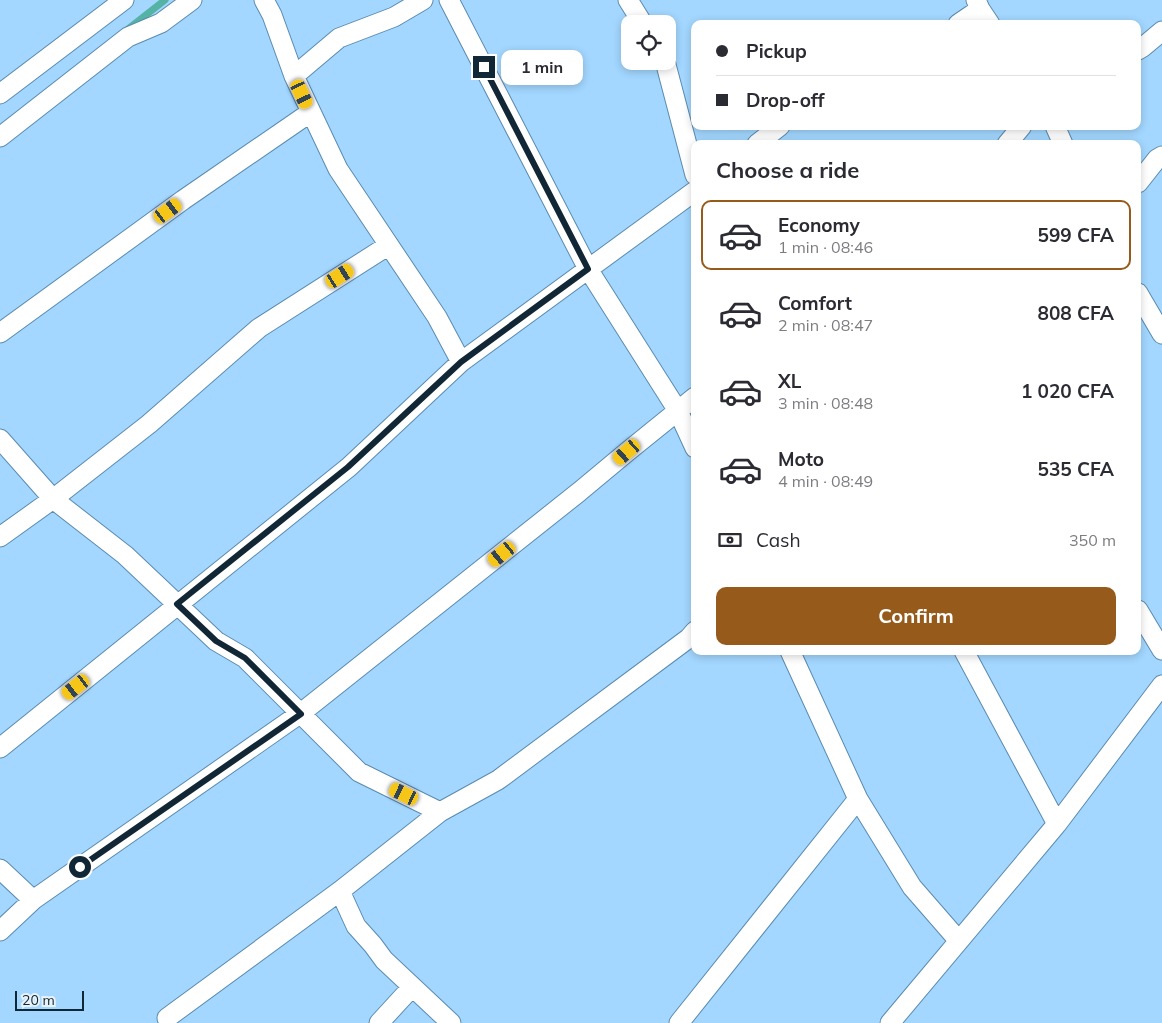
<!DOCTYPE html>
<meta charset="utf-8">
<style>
:root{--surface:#fff;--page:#f2f2f3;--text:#2b2b33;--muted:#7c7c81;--line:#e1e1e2;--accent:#965a1b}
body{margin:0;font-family:Mulish,sans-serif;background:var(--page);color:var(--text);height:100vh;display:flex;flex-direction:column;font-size:19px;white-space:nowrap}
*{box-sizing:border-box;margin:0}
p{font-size:16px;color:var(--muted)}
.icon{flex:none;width:28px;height:28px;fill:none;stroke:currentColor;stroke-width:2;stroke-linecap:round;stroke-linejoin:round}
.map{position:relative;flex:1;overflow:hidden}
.details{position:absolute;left:691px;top:140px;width:450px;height:515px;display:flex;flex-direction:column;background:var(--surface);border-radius:10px;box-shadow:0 2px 8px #0003}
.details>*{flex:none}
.guide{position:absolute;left:691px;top:20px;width:450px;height:110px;border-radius:10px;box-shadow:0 2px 8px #0003;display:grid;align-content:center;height:110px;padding:0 25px;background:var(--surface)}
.buttons{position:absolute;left:621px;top:15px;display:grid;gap:10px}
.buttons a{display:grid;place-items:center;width:55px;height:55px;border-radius:10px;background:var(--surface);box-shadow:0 2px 8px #0003;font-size:25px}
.scale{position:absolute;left:15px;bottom:12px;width:69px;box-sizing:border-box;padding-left:5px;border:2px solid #122735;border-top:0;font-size:14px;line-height:18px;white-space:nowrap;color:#122735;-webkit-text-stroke:4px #e8f2fa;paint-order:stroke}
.end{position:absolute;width:22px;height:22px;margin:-11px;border:6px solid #122735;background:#fff;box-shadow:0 0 0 2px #fff}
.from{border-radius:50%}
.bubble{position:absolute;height:35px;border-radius:10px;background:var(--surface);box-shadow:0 2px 8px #0003;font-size:16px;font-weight:700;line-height:35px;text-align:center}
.car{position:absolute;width:15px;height:30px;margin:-15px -8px;border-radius:6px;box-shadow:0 0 4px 1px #0007;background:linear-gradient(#f5c518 24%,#345 0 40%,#f5c518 0 76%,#345 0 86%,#f5c518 0)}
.guide b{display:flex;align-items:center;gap:18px;height:48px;font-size:19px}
.guide b+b{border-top:1px solid var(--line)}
.guide i{width:12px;height:12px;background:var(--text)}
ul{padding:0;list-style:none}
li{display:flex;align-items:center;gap:15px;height:70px;margin:0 10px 8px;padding:0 15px;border:2px solid transparent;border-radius:10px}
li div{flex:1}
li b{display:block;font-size:19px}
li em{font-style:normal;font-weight:700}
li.on{border-color:var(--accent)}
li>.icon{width:45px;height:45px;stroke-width:1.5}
h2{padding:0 25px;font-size:22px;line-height:60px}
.pay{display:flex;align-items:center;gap:12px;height:55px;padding:0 25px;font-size:19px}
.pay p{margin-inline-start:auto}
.primary-button{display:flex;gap:10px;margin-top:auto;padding:10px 25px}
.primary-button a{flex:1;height:58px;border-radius:10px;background:var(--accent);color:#fff;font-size:20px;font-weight:700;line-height:58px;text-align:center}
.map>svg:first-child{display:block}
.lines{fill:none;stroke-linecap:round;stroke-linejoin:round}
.stream{stroke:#54b3a4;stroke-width:7}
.minor-casing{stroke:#5a8bb0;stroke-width:21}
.minor{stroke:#fff;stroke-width:19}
.route{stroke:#122735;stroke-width:6}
</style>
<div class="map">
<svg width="1162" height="1023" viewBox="0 0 1162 1023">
<rect width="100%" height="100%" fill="#a3d7ff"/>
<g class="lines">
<path class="stream" d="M 128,29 L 165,0"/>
<defs>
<path id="minor" d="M 264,0 L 272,15 L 294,76 L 338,169 L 437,317 L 461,362
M 449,0 L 588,269 L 678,411 L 695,448
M 628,0 L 643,24
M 976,0 L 980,9 L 990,24
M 958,24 L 980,9
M 1138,50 L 1143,47 L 1162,31
M 665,61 L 695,175
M 294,76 L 339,38 L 394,17 L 423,0
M 0,94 L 124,0
M 1055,126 L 1063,144
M 0,137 L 128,37 L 161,23 L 192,0
M 757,144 L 780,126
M 1007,144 L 1022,126
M 1138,183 L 1157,159 L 1162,156
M 1138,293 L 1162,334
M 0,333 L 183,200 L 311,112
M 0,439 L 53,499 L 125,555 L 216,641 L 245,658 L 359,772 L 440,812
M 0,537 L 53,499 L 149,424 L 259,328 L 389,245
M 1138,610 L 1162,650
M 790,651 L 858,799 L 912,887 L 959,941
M 964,651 L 1057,824
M 0,748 L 349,467 L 461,362 L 695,191
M 0,869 L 33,900
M 340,891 L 356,926 L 373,945 L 384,960 L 451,1023
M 0,931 L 33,900 L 301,713 L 579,492 L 627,452 L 695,397
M 167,1018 L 340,891 L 440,812 L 498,780 L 689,638 L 695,631
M 379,1023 L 412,987
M 679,1023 L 858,799
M 890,1023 L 1057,824 L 1162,685"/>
</defs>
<use href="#minor" class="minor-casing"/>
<use href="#minor" class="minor"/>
</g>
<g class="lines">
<path class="route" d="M 80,867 L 301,714 L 245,658 L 216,641 L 177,604 L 348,467 L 461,362 L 588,269 L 484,67"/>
</g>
</svg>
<div class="buttons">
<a><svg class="icon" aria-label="locate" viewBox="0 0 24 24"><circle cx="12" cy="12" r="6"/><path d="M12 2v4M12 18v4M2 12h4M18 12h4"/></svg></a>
</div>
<div class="scale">20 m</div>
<i class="end from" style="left:80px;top:867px"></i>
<i class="end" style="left:484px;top:67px"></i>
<div class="bubble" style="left:501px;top:50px;width:82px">1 min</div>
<i class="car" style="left:302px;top:94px;rotate:155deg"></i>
<i class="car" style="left:168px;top:211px;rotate:54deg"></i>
<i class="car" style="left:340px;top:276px;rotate:57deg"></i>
<i class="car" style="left:627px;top:452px;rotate:229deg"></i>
<i class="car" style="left:502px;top:554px;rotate:231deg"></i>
<i class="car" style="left:76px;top:687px;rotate:232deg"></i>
<i class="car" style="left:404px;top:794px;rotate:296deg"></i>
<div class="guide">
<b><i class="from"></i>Pickup</b>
<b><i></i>Drop-off</b>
</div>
<section class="details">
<h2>Choose a ride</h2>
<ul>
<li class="on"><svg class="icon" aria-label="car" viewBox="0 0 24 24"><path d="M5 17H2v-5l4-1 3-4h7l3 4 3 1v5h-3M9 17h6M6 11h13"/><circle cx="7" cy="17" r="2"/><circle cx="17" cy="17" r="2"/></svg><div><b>Economy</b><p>1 min · 08:46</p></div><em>599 CFA</em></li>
<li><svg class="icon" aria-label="car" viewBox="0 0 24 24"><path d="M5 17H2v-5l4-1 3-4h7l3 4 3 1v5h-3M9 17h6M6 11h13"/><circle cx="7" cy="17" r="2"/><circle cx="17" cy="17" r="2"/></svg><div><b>Comfort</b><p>2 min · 08:47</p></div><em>808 CFA</em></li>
<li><svg class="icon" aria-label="car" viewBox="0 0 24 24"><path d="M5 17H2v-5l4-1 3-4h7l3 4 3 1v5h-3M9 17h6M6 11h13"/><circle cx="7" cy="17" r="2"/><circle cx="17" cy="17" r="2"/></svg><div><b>XL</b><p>3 min · 08:48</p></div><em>1 020 CFA</em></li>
<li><svg class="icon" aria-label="car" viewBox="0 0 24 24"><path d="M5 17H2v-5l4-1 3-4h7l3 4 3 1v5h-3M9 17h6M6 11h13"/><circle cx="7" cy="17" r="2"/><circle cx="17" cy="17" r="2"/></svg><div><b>Moto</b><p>4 min · 08:49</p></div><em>535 CFA</em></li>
</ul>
<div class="pay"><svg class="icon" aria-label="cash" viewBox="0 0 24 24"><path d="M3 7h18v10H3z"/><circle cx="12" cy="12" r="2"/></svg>Cash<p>350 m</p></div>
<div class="primary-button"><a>Confirm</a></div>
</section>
</div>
